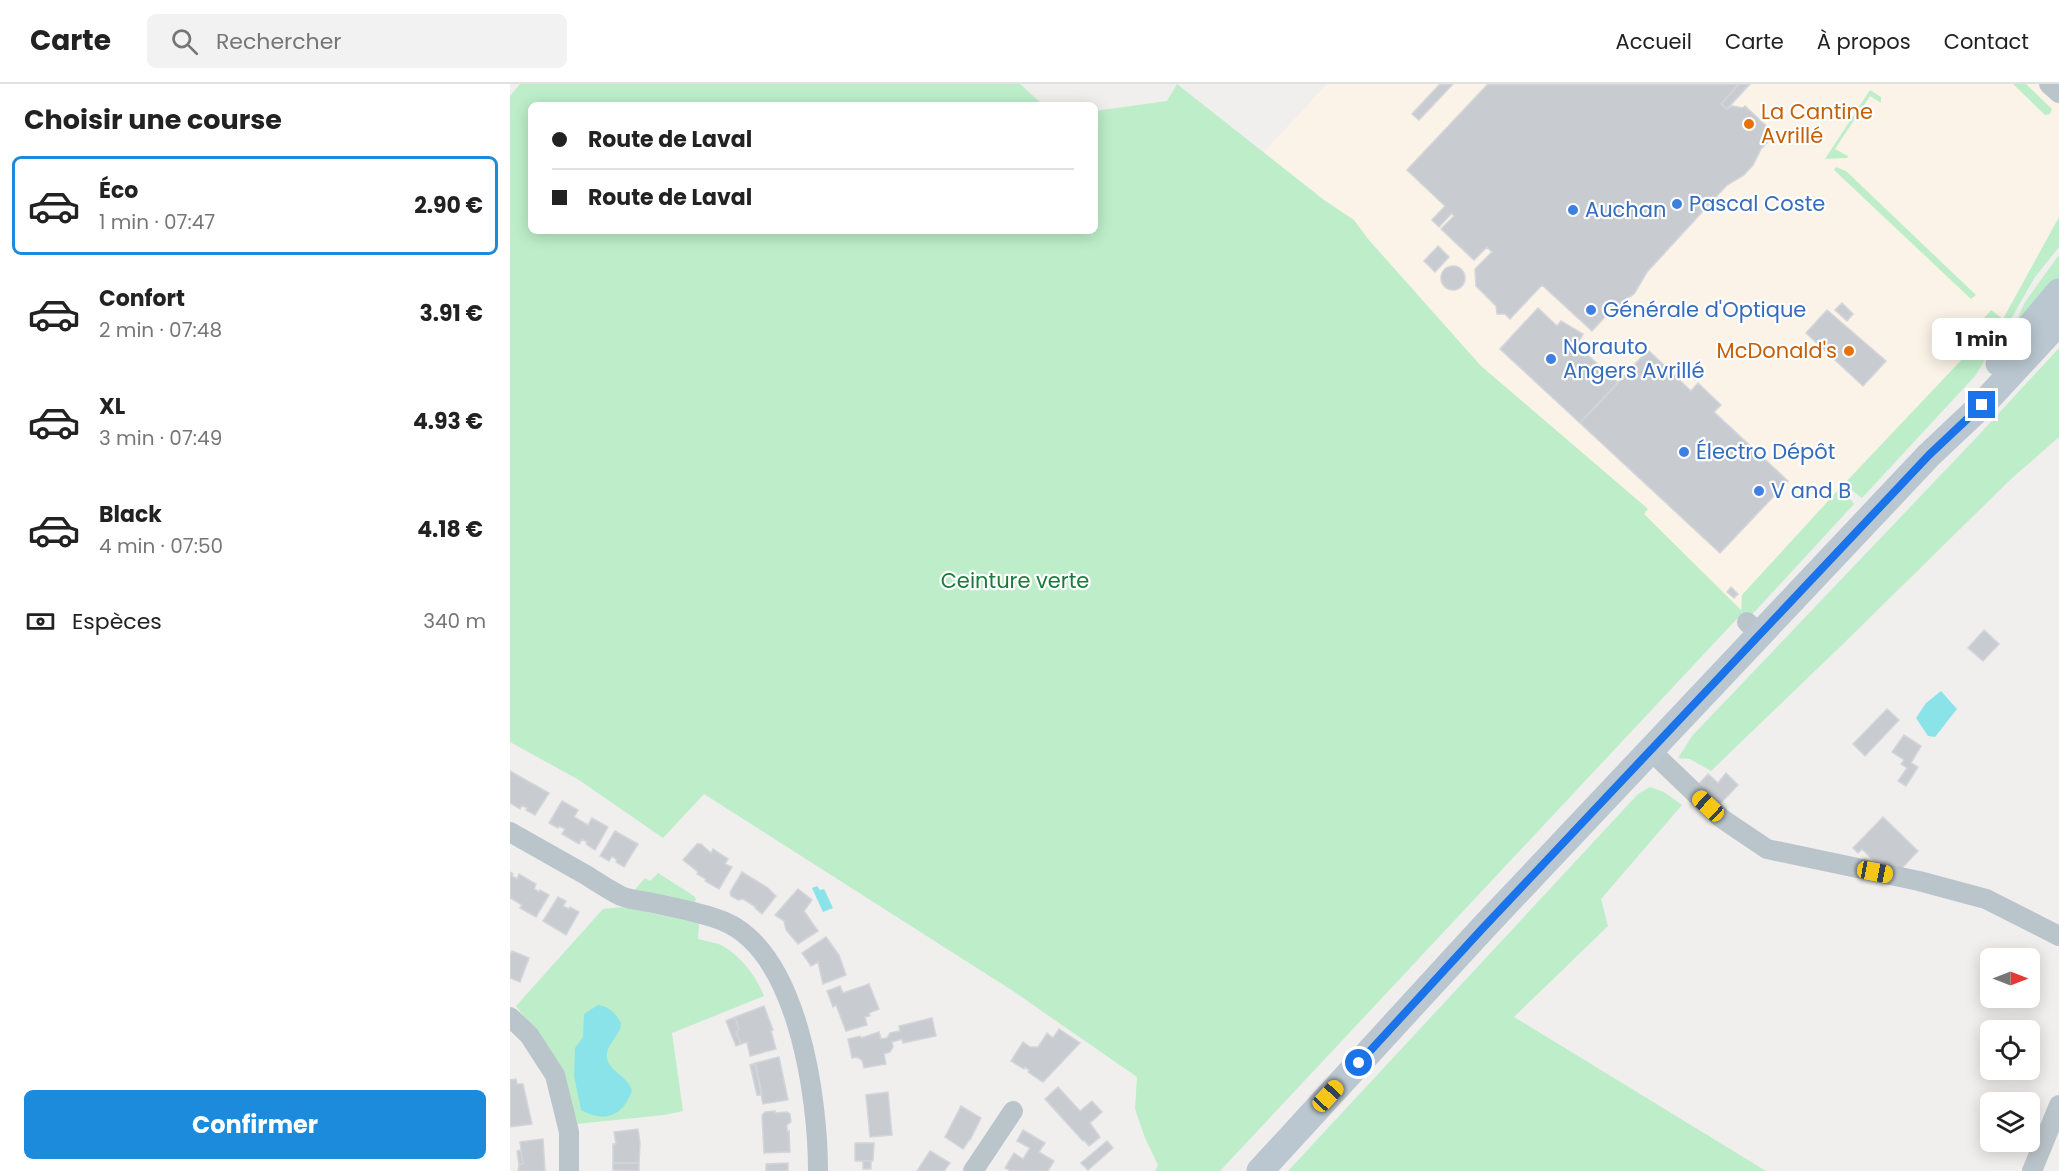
<!DOCTYPE html>
<html lang="fr">
<meta charset="utf-8">
<style>
:root{--surface:#fff;--page:#f2f2f2;--text:#222;--muted:#767676;--line:#e0e0e0;--accent:#1c8bdc}
body{margin:0;font-family:Poppins,sans-serif;background:var(--page);color:var(--text);height:100vh;display:flex;flex-direction:column;font-size:22px;white-space:nowrap}
*{box-sizing:border-box;margin:0}
p{font-size:20px;color:var(--muted)}
.icon{flex:none;width:33px;height:33px;fill:none;stroke:currentColor;stroke-width:2;stroke-linecap:round;stroke-linejoin:round}
.map{position:relative;flex:1;overflow:hidden}
.details{display:flex;flex-direction:column;background:var(--surface);width:510px}
.details>*{flex:none}
.top-card{position:absolute;left:18px;top:18px;width:570px;height:132px;border-radius:9px;box-shadow:0 3px 15px #0003;display:grid;align-content:center;height:132px;padding:0 24px;background:var(--surface)}
.needle{width:39px;rotate:90deg}
.tools{position:absolute;left:1470px;top:864px;display:grid;gap:12px}
.tools a{display:grid;place-items:center;width:60px;height:60px;border-radius:9px;background:var(--surface);box-shadow:0 3px 15px #0003;font-size:30px}
.end{position:absolute;width:27px;height:27px;margin:-14px;border:8px solid #1a73e8;background:#fff;box-shadow:0 0 0 3px #fff}
.from{border-radius:50%}
.bubble{position:absolute;height:42px;border-radius:9px;background:var(--surface);box-shadow:0 3px 15px #0003;font-size:20px;font-weight:700;line-height:42px;text-align:center}
.car{position:absolute;width:18px;height:36px;margin:-18px -9px;border-radius:8px;box-shadow:0 0 4px 2px #0007;background:linear-gradient(#f5c518 24%,#345 0 40%,#f5c518 0 76%,#345 0 86%,#f5c518 0)}
.top-card b{display:flex;align-items:center;gap:21px;height:57px;font-size:22px}
.top-card b+b{border-top:2px solid var(--line)}
.top-card i{width:15px;height:15px;background:var(--text)}
ul{padding:0;list-style:none}
li{display:flex;align-items:center;gap:18px;height:99px;margin:0 12px 9px;padding:0 12px;border:3px solid transparent;border-radius:9px}
li div{flex:1}
li b{display:block;font-size:22px}
li em{font-style:normal;font-weight:700}
li.current{border-color:var(--accent)}
li>.icon{width:54px;height:54px;stroke-width:1.5}
h2{padding:0 24px;font-size:27px;line-height:72px}
.pay{display:flex;align-items:center;gap:15px;height:66px;padding:0 24px;font-size:22px}
.pay p{margin-inline-start:auto}
.cta{display:flex;gap:12px;margin-top:auto;padding:12px 24px}
.cta a{flex:1;height:69px;border-radius:9px;background:var(--accent);color:#fff;font-size:24px;font-weight:700;line-height:69px;text-align:center}
header{display:flex;align-items:center;gap:36px;box-sizing:border-box;height:84px;padding:0 30px;background:var(--surface);border-bottom:2px solid var(--line)}
header strong{font-size:28px}
nav{display:flex;gap:33px;margin-inline-start:auto;font-size:21px}
.search{width:420px;height:54px;background:var(--page);display:flex;align-items:center;gap:15px;box-sizing:border-box;padding:0 21px;border-radius:9px;color:var(--muted);font-size:22px}
main{display:flex;flex:1;min-height:0}
.map>svg:first-child{display:block}
.commercial{fill:#fbf3e7}
.green{fill:#bdeec9}
.water{fill:#8be3ea}
.building{fill:#c8ccd1;stroke:#d2d5da;stroke-width:1.5}
.lines{fill:none;stroke-linecap:round;stroke-linejoin:round}
.street{stroke:#bac5cb;stroke-width:20}
.secondary{stroke:#bac7d0;stroke-width:27}
.route{stroke:#1a73e8;stroke-width:8}
.food-dot{fill:#e8710a;stroke:#fff;stroke-width:2}
.shop-dot{fill:#3f7fe0;stroke:#fff;stroke-width:2}
.labels{text-anchor:middle;stroke-width:4.5;stroke-linejoin:round;paint-order:stroke}
.food-label{font-size:21px;fill:#c56008;stroke:#fff;text-anchor:start}
.shop-label{font-size:21px;fill:#366cbe;stroke:#fff;text-anchor:start}
.park-label{font-size:21px;fill:#197b3c;stroke:#fff}
</style>
<header>
<strong>Carte</strong>
<div class="search"><svg class="icon" aria-label="search" viewBox="0 0 24 24"><circle cx="10" cy="10" r="6"/><path d="M15 15l6 6"/></svg>Rechercher</div>
<nav><a>Accueil</a><a>Carte</a><a>À propos</a><a>Contact</a></nav>
</header>
<main>
<section class="details">
<h2>Choisir une course</h2>
<ul>
<li class="current"><svg class="icon" aria-label="car" viewBox="0 0 24 24"><path d="M5 17H2v-5l4-1 3-4h7l3 4 3 1v5h-3M9 17h6M6 11h13"/><circle cx="7" cy="17" r="2"/><circle cx="17" cy="17" r="2"/></svg><div><b>Éco</b><p>1 min · 07:47</p></div><em>2.90 €</em></li>
<li><svg class="icon" aria-label="car" viewBox="0 0 24 24"><path d="M5 17H2v-5l4-1 3-4h7l3 4 3 1v5h-3M9 17h6M6 11h13"/><circle cx="7" cy="17" r="2"/><circle cx="17" cy="17" r="2"/></svg><div><b>Confort</b><p>2 min · 07:48</p></div><em>3.91 €</em></li>
<li><svg class="icon" aria-label="car" viewBox="0 0 24 24"><path d="M5 17H2v-5l4-1 3-4h7l3 4 3 1v5h-3M9 17h6M6 11h13"/><circle cx="7" cy="17" r="2"/><circle cx="17" cy="17" r="2"/></svg><div><b>XL</b><p>3 min · 07:49</p></div><em>4.93 €</em></li>
<li><svg class="icon" aria-label="car" viewBox="0 0 24 24"><path d="M5 17H2v-5l4-1 3-4h7l3 4 3 1v5h-3M9 17h6M6 11h13"/><circle cx="7" cy="17" r="2"/><circle cx="17" cy="17" r="2"/></svg><div><b>Black</b><p>4 min · 07:50</p></div><em>4.18 €</em></li>
</ul>
<div class="pay"><svg class="icon" aria-label="cash" viewBox="0 0 24 24"><path d="M3 7h18v10H3z"/><circle cx="12" cy="12" r="2"/></svg>Espèces<p>340 m</p></div>
<div class="cta"><a>Confirmer</a></div>
</section>
<div class="map">
<svg width="1549" height="1087" viewBox="0 0 1549 1087">
<rect width="100%" height="100%" fill="#f1eeee"/>
<path class="commercial" d="M 817,0 L 1549,0 L 1549,140 L 1494,244 L 1231,526 L 1134,430 L 1137,424 L 971,282 L 858,155 L 844,136 L 814,116 L 754,68 Z"/>
<path class="green" d="M 10,0 L 510,0 L 533,21 L 21,21 L 21,147 L 585,147 L 585,27 L 657,17 L 667,0 L 814,116 L 844,136 L 858,155 L 971,282 L 1138,425 L 1134,430 L 1231,526 L 1231,529 L 1232,511 L 1329,405 L 1339,413 L 1344,420 L 1237,536 L 1231,531 L 1222,540 L 710,1087 L 645,1087 L 648,1081 L 635,1054 L 625,1025 L 627,993 L 503,907 L 194,710 L 153,754 L 69,696 L 0,658 L 0,12 Z
M 1503,0 L 1516,0 L 1542,25 L 1540,30 L 1535,31 Z
M 1360,6 L 1371,13 L 1371,19 L 1360,12 L 1325,65 L 1338,72 L 1337,74 L 1315,75 Z
M 1326,83 L 1336,87 L 1466,211 L 1461,215 L 1324,86 Z
M 1549,133 L 1549,163 L 1525,193 L 1489,256 L 1470,239 L 1481,226 L 1493,235 Z
M 1549,171 L 1549,200 L 1496,260 L 1515,218 Z
M 1474,252 L 1484,261 L 1465,292 L 1352,414 L 1334,400 Z
M 1549,264 L 1549,353 L 1501,395 L 1333,560 L 1201,687 L 1180,675 L 1168,674 L 1182,652 L 1465,355 Z
M 1140,703 L 1154,708 L 1172,721 L 1091,815 L 1098,842 L 1004,933 L 1256,1087 L 778,1087 L 1128,710 Z
M 148,789 L 184,812 L 186,815 L 184,821 L 123,808 L 135,794 L 140,797 Z
M 113,823 L 189,839 L 188,855 C 195,857 204,858 211,861 C 230,871 247,893 254,912 L 162,949 L 173,1027 L 154,1031 L 66,1040 L 35,961 L 6,922 L 93,825 Z"/>
<path class="water" d="M 1431,607 L 1447,625 L 1425,653 L 1418,652 L 1406,634 L 1416,619 Z
M 307,802 L 310,806 L 314,805 L 323,824 L 313,828 L 302,804 Z
M 88,921 C 99,922 106,930 111,939 C 111,951 99,957 97,969 C 94,986 118,991 122,1007 C 112,1033 95,1039 71,1026 L 64,992 L 65,964 L 73,953 L 74,930 Z"/>
<path class="building" d="M 930,0 L 943,0 L 909,36 L 902,30 Z
M 978,0 L 1229,0 L 1211,20 L 1217,25 L 1222,22 L 1233,24 L 1235,22 L 1265,50 L 1251,65 L 1243,81 L 1234,91 L 1217,101 L 1137,188 L 1124,210 L 1104,223 L 1082,247 L 1032,201 L 1000,235 L 995,230 L 987,230 L 986,222 L 966,202 L 965,185 L 982,168 L 977,163 L 964,176 L 931,145 L 944,132 L 942,129 L 929,143 L 922,136 L 935,122 L 897,86 Z
M 1229,0 L 1240,0 L 1217,25 L 1211,20 Z
M 928,162 L 939,173 L 925,188 L 914,177 Z
M931 194a12 12 0 1 1 24 0a12 12 0 1 1-24 0Z
M 1332,219 L 1343,230 L 1337,237 L 1325,226 Z
M 1028,224 L 1047,242 L 1051,237 L 1073,250 L 1067,261 L 1108,299 L 1070,339 L 990,265 Z
M 1317,226 L 1376,277 L 1353,302 L 1296,249 Z
M 1138,266 L 1181,307 L 1188,299 L 1211,321 L 1204,328 L 1278,397 L 1210,469 L 1070,339 Z
M 1221,503 L 1228,510 L 1224,514 L 1217,508 Z
M 1474,546 L 1489,560 L 1473,577 L 1458,564 Z
M 1377,625 L 1389,636 L 1355,672 L 1343,660 Z
M 1394,651 L 1411,662 L 1401,679 L 1408,683 L 1396,702 L 1388,697 L 1397,684 L 1391,680 L 1394,676 L 1382,668 Z
M 0,687 L 39,709 L 25,731 L 16,726 L 17,724 L 12,721 L 10,725 L 0,719 Z
M 1216,689 L 1228,701 L 1209,721 L 1188,701 L 1198,690 L 1208,699 Z
M 52,717 L 68,726 L 64,733 L 78,741 L 82,734 L 98,743 L 85,766 L 76,760 L 77,758 L 72,755 L 69,760 L 52,750 L 55,745 L 49,742 L 48,744 L 39,739 Z
M 1373,733 L 1408,767 L 1391,785 L 1369,782 L 1352,765 L 1348,769 L 1343,764 Z
M 105,747 L 128,760 L 114,783 L 106,778 L 107,776 L 102,772 L 99,777 L 90,772 Z
M 187,760 L 191,760 L 201,769 L 203,765 L 218,775 L 215,780 L 222,783 L 209,805 L 195,797 L 196,795 L 187,790 L 188,788 L 173,776 Z
M 0,788 L 3,790 L 2,792 L 7,795 L 9,790 L 26,800 L 24,805 L 29,808 L 30,806 L 39,811 L 26,833 L 10,824 L 12,821 L 0,814 Z
M 232,788 L 258,804 L 266,812 L 252,830 L 245,824 L 246,823 L 233,815 L 228,816 L 221,812 L 220,808 Z
M 288,805 L 302,816 L 294,827 L 308,847 L 288,860 L 276,846 L 274,837 L 265,831 Z
M 48,813 L 56,817 L 53,822 L 59,825 L 60,823 L 69,828 L 56,851 L 33,837 Z
M 316,853 L 329,871 L 336,891 L 313,900 L 308,878 L 301,882 L 292,869 Z
M 2,867 L 19,874 L 10,898 L 0,894 L 0,872 Z
M 359,900 L 369,925 L 359,929 L 360,932 L 355,933 L 357,941 L 336,947 L 326,921 L 323,923 L 317,907 L 330,902 L 333,909 Z
M 254,922 L 263,946 L 261,947 L 266,965 L 240,972 L 237,958 L 231,960 L 226,948 L 229,946 L 225,933 Z
M 225,933 L 229,946 L 226,948 L 231,960 L 226,962 L 216,937 Z
M 422,934 L 426,952 L 393,959 L 392,955 L 382,958 L 383,963 L 380,968 L 374,970 L 376,980 L 354,984 L 352,976 L 347,973 L 342,974 L 338,955 L 350,952 L 351,954 L 369,948 L 371,955 L 377,954 L 380,949 L 390,947 L 389,942 Z
M 549,945 L 570,959 L 533,998 L 518,988 L 519,986 L 515,983 L 514,985 L 501,977 L 513,958 L 520,963 L 528,963 L 537,949 L 543,954 Z
M 269,973 L 278,1016 L 253,1020 L 245,979 Z
M 245,979 L 252,1010 L 247,1011 L 240,981 Z
M 6,995 L 7,1000 L 13,1000 L 22,1040 L 0,1043 L 0,996 Z
M 548,1003 L 570,1027 L 582,1017 L 592,1028 L 580,1039 L 590,1053 L 579,1062 L 574,1056 L 573,1057 L 535,1015 Z
M 378,1008 L 382,1051 L 360,1053 L 356,1011 Z
M 451,1022 L 471,1034 L 460,1056 L 459,1056 L 453,1065 L 435,1053 Z
M 265,1027 L 265,1029 L 277,1028 L 280,1030 L 281,1038 L 277,1041 L 277,1047 L 279,1047 L 280,1068 L 254,1069 L 252,1031 L 255,1028 Z
M 128,1045 L 130,1059 L 129,1079 L 103,1079 L 103,1060 L 106,1060 L 104,1048 Z
M 513,1046 L 535,1059 L 529,1068 L 544,1077 L 538,1087 L 501,1087 L 495,1084 L 504,1069 L 513,1075 L 520,1064 L 507,1057 Z
M 33,1055 L 35,1087 L 8,1087 L 9,1081 L 13,1080 L 10,1058 Z
M 597,1057 L 603,1064 L 578,1086 L 571,1079 Z
M 345,1059 L 364,1059 L 363,1077 L 345,1077 Z
M 11,1066 L 13,1080 L 9,1081 L 7,1067 Z
M 420,1067 L 440,1079 L 434,1087 L 407,1087 Z
M 353,1077 L 361,1077 L 361,1085 L 353,1085 Z
M 103,1079 L 129,1079 L 129,1087 L 103,1086 Z
M 278,1079 L 278,1087 L 256,1087 L 256,1080 Z"/>
<g class="lines">
<path class="street" d="M 1539,0 L 1549,9
M 1237,538 L 1250,551
M 1141,667 L 1211,734 L 1257,765 L 1409,797 L 1476,815 L 1549,852
M 0,748 C 25,762 51,777 76,791 C 87,798 99,806 111,812 C 121,816 133,817 143,819 C 166,824 191,828 213,837 C 289,868 308,1016 308,1087
M 0,933 L 19,951 L 45,991 L 59,1048 L 59,1087
M 463,1087 L 503,1027
M 1522,1087 L 1549,1021"/>
<path class="secondary" d="M 1489,279 L 1549,208
M 750,1087 L 972,845 L 1419,371 L 1472,321 L 1549,238"/>
</g>
<g class="lines">
<path class="route" d="M 849,979 L 972,845 L 1419,371 L 1472,321"/>
</g>
<g class="food-dot">
<circle cx="1239" cy="40" r="6"/>
<circle cx="1339" cy="267" r="6"/>
</g>
<g class="shop-dot">
<circle cx="1167" cy="120" r="6"/>
<circle cx="1063" cy="126" r="6"/>
<circle cx="1081" cy="226" r="6"/>
<circle cx="1041" cy="275" r="6"/>
<circle cx="1174" cy="368" r="6"/>
<circle cx="1249" cy="407" r="6"/>
</g>
<g class="labels">
<g class="food-label">
<text x="1251" y="35">La Cantine<tspan x="1251" dy="24">Avrillé</tspan></text>
<text x="1327" y="274" text-anchor="end">McDonald's</text>
</g>
<g class="shop-label">
<text x="1179" y="127">Pascal Coste</text>
<text x="1075" y="133">Auchan</text>
<text x="1093" y="233">Générale d'Optique</text>
<text x="1053" y="270">Norauto<tspan x="1053" dy="24">Angers Avrillé</tspan></text>
<text x="1186" y="375">Électro Dépôt</text>
<text x="1261" y="414">V and B</text>
</g>
<g class="park-label">
<text x="505" y="504">Ceinture verte</text>
</g>
</g>
</svg>
<div class="tools">
<a><svg class="needle" viewBox="-14 -14 28 28"><path d="M0-13l5 13h-10z" fill="#e53935"/><path d="M0 13l5-13h-10z" fill="#767676"/></svg></a>
<a><svg class="icon" aria-label="locate" viewBox="0 0 24 24"><circle cx="12" cy="12" r="6"/><path d="M12 2v4M12 18v4M2 12h4M18 12h4"/></svg></a>
<a><svg class="icon" aria-label="layers" viewBox="0 0 24 24"><path d="M12 4l9 5-9 5-9-5zM3 14l9 5 9-5"/></svg></a>
</div>
<i class="end from" style="left:849px;top:979px"></i>
<i class="end" style="left:1472px;top:321px"></i>
<div class="bubble" style="left:1422px;top:234px;width:99px">1 min</div>
<i class="car" style="left:1198px;top:722px;rotate:313deg"></i>
<i class="car" style="left:1365px;top:788px;rotate:101deg"></i>
<i class="car" style="left:818px;top:1012px;rotate:43deg"></i>
<div class="top-card">
<b><i class="from"></i>Route de Laval</b>
<b><i></i>Route de Laval</b>
</div>
</div>
</main>
